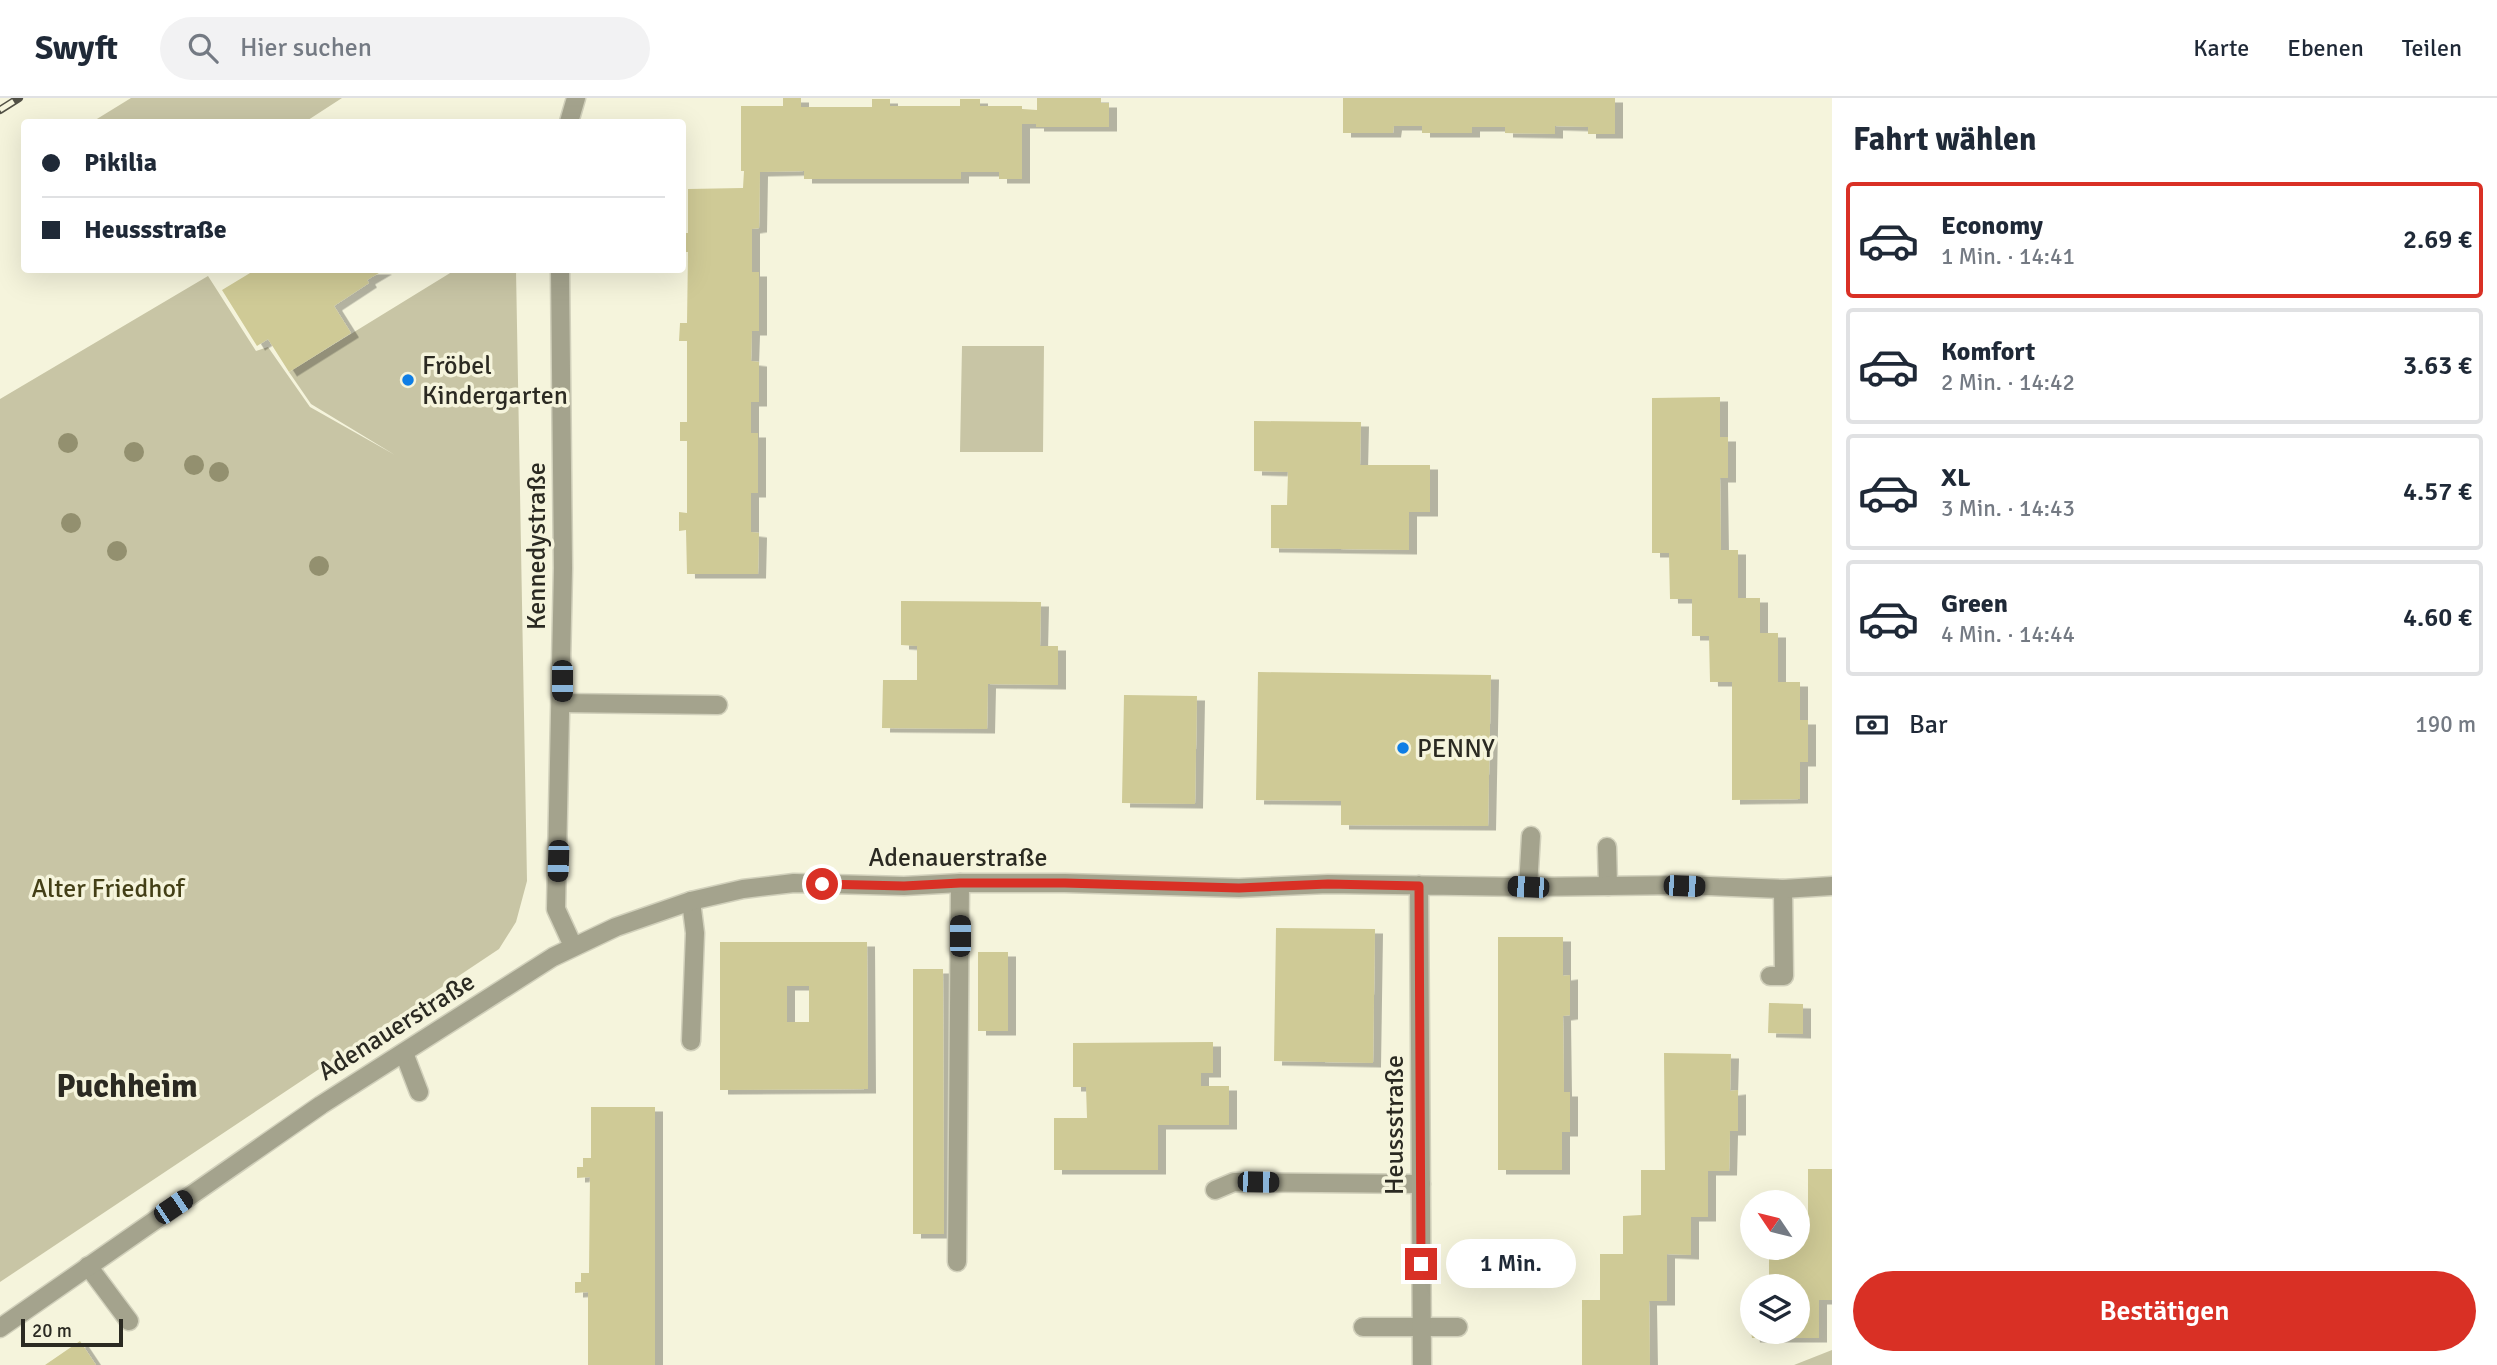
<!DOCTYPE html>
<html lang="de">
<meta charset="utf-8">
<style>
:root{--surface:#fff;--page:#f2f2f3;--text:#1f2937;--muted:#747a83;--line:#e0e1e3;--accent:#d93025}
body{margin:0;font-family:Signika,sans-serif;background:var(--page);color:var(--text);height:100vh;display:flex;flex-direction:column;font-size:26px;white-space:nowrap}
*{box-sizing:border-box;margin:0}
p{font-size:23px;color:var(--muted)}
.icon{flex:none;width:38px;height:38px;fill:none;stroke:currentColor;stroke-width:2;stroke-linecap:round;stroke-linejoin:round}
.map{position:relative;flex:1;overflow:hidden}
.panel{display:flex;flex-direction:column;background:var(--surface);width:665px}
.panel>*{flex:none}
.guide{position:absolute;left:21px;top:21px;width:665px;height:154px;border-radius:7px;box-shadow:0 7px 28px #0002;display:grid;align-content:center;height:154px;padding:0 21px;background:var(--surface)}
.needle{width:46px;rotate:305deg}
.tools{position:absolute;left:1740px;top:1092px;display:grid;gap:14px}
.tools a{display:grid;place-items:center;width:70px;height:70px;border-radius:50%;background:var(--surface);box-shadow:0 7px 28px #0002;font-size:35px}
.scale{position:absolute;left:21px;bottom:18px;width:102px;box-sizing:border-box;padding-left:7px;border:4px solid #2b2a22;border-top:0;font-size:19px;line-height:24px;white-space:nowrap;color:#2b2a22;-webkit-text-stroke:5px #f5f4dc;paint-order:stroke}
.end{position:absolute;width:32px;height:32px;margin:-16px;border:9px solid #d93025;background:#fff;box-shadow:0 0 0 4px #fff}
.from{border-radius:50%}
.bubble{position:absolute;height:49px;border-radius:24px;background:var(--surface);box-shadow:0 7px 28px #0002;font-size:23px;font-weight:600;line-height:49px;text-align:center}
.car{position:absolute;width:21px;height:42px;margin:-21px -10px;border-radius:9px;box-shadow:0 0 5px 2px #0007;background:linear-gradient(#222 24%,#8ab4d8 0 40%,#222 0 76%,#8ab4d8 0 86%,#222 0)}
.guide b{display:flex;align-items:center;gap:24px;height:66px;font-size:26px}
.guide b+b{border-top:2px solid var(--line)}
.guide i{width:18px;height:18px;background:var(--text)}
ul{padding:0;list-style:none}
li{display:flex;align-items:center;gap:21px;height:116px;margin:0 14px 10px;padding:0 7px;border:4px solid var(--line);border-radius:7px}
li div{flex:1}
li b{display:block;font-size:26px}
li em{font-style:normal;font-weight:600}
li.active{border-color:var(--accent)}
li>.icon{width:63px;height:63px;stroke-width:1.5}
h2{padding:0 21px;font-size:32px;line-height:84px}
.pay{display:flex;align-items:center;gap:18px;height:77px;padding:0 21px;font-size:26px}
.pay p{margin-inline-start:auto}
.action{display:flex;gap:14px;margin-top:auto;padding:14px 21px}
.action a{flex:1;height:80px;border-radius:42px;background:var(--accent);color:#fff;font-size:28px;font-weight:600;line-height:80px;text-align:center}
header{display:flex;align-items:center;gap:42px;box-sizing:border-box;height:98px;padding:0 35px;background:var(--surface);border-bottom:2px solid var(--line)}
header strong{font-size:33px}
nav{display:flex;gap:38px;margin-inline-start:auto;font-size:24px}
.search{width:490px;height:63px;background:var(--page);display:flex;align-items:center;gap:18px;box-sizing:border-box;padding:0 24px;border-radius:38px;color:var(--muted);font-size:26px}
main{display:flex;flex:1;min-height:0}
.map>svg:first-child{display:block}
.green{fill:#c8c5a5}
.building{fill:#cfca96;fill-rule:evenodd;filter:url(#shadow)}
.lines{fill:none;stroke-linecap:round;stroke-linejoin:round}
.lane-casing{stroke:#d1d0bb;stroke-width:21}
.street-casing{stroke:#d1d0bb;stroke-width:21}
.lane{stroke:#a4a38d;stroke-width:18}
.street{stroke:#a4a38d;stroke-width:18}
.rail-casing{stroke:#515045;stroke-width:8}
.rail{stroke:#f5f4dc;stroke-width:5;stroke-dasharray:16;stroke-linecap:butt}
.tree{fill:#93906f}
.route{stroke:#d93025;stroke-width:9}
.poi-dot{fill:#0e7ee5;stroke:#f5f4dc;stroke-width:2.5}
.labels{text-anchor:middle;stroke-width:7;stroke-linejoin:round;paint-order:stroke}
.poi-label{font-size:26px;fill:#2b2a22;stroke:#f5f4dc;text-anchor:start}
.street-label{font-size:26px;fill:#2b2a22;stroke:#f5f4dc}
.park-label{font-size:26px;fill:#433f16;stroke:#f5f4dc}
.district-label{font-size:33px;font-weight:bold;fill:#2b2a22;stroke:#f5f4dc}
</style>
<header>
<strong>Swyft</strong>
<div class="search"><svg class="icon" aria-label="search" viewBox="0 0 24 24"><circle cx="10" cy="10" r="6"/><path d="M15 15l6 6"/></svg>Hier suchen</div>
<nav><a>Karte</a><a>Ebenen</a><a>Teilen</a></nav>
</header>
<main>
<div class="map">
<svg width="1832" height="1267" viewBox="0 0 1832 1267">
<defs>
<filter id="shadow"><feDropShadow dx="8" dy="4.5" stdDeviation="0" flood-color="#0004"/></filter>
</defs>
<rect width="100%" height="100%" fill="#f5f4dc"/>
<path class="green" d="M 131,0 L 342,0 L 305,24 L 92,24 Z
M 455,172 L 516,172 L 527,783 L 516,824 L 499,851 L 0,1184 L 0,301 L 208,178 L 256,253 L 268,249 L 310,309 L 395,357 L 311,306 L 289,274 Z
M 962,248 L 1044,248 L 1043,354 L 960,354 Z
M 1832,1252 L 1832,1267 L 1794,1267 Z"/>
<path class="building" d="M 783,0 L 801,0 L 801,9 L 872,9 L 872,1 L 890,1 L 890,8 L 960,8 L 960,1 L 980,1 L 980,8 L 1022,8 L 1022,11 L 1037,12 L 1037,0 L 1101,0 L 1101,5 L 1109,5 L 1109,29 L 1036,29 L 1036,26 L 1022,26 L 1022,81 L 999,81 L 999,74 L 961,74 L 961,81 L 804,81 L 804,73 L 760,74 L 759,130 L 752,131 L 752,174 L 759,174 L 759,233 L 752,233 L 751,263 L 759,264 L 759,304 L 751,304 L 751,335 L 758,335 L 758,395 L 751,395 L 751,434 L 759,435 L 758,476 L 687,476 L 686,432 L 679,433 L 679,414 L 687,415 L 687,343 L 680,343 L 680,324 L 687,324 L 687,243 L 679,243 L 680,225 L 687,225 L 688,154 L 682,154 L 682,135 L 688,135 L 688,91 L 743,90 L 744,73 L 741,73 L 741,8 L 783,8 Z
M 1343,0 L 1615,0 L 1615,36 L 1588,36 L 1588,29 L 1555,28 L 1555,36 L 1505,35 L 1505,29 L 1472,29 L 1472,35 L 1422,35 L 1422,28 L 1394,28 L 1393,35 L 1343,35 Z
M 255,172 L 384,172 L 367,182 L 369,185 L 334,208 L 351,235 L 289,274 L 268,241 L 257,248 L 222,192 Z
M 1720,299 L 1720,339 L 1728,339 L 1728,380 L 1720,380 L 1721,452 L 1738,452 L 1738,500 L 1760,500 L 1760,535 L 1778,535 L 1778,584 L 1800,584 L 1800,622 L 1808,622 L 1808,664 L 1800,664 L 1800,701 L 1732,702 L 1732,584 L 1710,584 L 1709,538 L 1692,538 L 1692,501 L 1670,501 L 1669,455 L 1652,455 L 1652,300 Z
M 1254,323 L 1361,324 L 1360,367 L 1430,367 L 1430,414 L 1409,414 L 1409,452 L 1271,450 L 1271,407 L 1287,407 L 1288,374 L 1254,373 Z
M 901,503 L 1041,504 L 1040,548 L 1058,548 L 1058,587 L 988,586 L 987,631 L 882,630 L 883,582 L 917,582 L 917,548 L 901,547 Z
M 1258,574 L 1491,577 L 1488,728 L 1341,727 L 1341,703 L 1256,702 Z
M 1124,597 L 1197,598 L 1195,706 L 1122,705 Z
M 1276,830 L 1375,831 L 1373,965 L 1274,963 Z
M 1498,839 L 1563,839 L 1563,878 L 1570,877 L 1570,917 L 1563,918 L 1564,994 L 1570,994 L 1570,1034 L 1562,1034 L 1562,1072 L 1498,1072 Z
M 720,844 L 867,844 L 868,991 L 720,992 ZM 787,888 L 809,888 L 809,924 L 787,924 Z
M 978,854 L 1008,854 L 1008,933 L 978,933 Z
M 913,871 L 943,871 L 944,1136 L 913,1136 Z
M 1769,905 L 1803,906 L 1803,936 L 1768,935 Z
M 1213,944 L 1213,975 L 1201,975 L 1201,988 L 1229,988 L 1229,1027 L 1158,1027 L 1158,1072 L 1054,1072 L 1054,1020 L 1087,1020 L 1086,989 L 1073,989 L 1073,945 Z
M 1664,955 L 1731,956 L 1730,993 L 1738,992 L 1738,1033 L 1730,1033 L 1729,1073 L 1708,1073 L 1708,1119 L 1691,1119 L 1691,1157 L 1667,1156 L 1667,1203 L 1649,1203 L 1650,1267 L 1582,1267 L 1582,1202 L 1600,1202 L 1600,1156 L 1623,1156 L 1623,1118 L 1641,1117 L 1641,1072 L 1665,1072 Z
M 591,1009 L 655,1009 L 655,1267 L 588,1267 L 588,1194 L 575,1195 L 575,1184 L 581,1184 L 581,1175 L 589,1175 L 590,1079 L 577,1080 L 577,1069 L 583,1069 L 583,1060 L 591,1060 Z
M 1808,1071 L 1832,1071 L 1832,1202 L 1819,1202 L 1819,1240 L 1752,1240 L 1751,1234 L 1797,1234 L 1797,1188 L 1769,1188 L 1769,1155 L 1791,1155 L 1791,1150 L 1797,1150 L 1797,1117 L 1808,1117 Z
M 1458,1153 L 1508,1153 L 1507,1181 L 1457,1180 Z
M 80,1243 L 96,1267 L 45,1267 Z"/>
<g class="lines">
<defs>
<path id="lane" d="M 561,605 L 718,607
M 1607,749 L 1608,788
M 1528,789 L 1531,738
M 691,803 L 695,835 L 691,943
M 1770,878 L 1784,878 L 1783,791
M 404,955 L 419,994
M 1215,1092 L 1234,1084 L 1421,1086
M 957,1164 L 960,785
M 88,1168 L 129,1223
M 1363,1229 L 1458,1229"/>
<path id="street" d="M 569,24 L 576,0
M 560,172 L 563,470 L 556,811 L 573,848
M 1419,787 L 1422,1267
M 0,1230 L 321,1007 L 553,859 L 616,829 L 691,803 L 743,791 L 794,785 L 904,788 L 960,785 L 1065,785 L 1239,790 L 1328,786 L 1528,789 L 1684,787 L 1783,791 L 1832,788"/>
</defs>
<use href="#lane" class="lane-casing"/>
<use href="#street" class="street-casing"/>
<use href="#lane" class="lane"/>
<use href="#street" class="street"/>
<defs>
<path id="rail" d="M 0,12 L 19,0"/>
</defs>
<use href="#rail" class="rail-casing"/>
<use href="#rail" class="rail"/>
</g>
<g class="tree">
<circle cx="68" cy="345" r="10"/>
<circle cx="134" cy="354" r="10"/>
<circle cx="194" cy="367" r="10"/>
<circle cx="219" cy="374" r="10"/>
<circle cx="71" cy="425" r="10"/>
<circle cx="117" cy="453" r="10"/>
<circle cx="319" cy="468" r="10"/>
</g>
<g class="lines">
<path class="route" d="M 822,786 L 904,788 L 960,785 L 1065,785 L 1239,790 L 1328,786 L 1419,788 L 1421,1166"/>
</g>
<g class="poi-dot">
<circle cx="408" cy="282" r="7"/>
<circle cx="1403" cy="650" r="7"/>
</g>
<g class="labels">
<g class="poi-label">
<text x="422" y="276">Fröbel<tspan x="422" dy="30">Kindergarten</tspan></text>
<text x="1417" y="659">PENNY</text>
</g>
<g class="street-label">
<text transform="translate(536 448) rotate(-90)" y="9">Kennedystraße</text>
<text x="958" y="768">Adenauerstraße</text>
<text transform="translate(396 928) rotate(-32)" y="9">Adenauerstraße</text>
<text transform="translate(1394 1027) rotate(-90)" y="9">Heussstraße</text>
</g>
<g class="park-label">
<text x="108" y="799">Alter Friedhof</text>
</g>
<g class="district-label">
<text x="127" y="999">Puchheim</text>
</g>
</g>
</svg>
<div class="tools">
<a><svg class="needle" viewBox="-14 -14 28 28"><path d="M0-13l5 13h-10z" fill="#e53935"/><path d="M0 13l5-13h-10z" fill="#747a83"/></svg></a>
<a><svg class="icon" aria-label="layers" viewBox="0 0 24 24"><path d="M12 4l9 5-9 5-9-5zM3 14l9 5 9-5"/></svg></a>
</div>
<div class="scale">20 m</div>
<i class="end from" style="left:822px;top:786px"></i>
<i class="end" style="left:1421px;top:1166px"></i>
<div class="bubble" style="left:1446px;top:1141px;width:130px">1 Min.</div>
<i class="car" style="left:562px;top:583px;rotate:180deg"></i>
<i class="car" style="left:558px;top:763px;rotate:182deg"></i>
<i class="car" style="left:1684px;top:788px;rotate:92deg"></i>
<i class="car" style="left:1528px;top:789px;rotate:273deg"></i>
<i class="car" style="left:960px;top:838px;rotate:0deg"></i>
<i class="car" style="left:1258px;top:1084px;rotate:91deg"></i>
<i class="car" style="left:173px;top:1109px;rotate:56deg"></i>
<div class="guide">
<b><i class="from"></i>Pikilia</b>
<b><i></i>Heussstraße</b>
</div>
</div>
<section class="panel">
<h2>Fahrt wählen</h2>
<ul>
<li class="active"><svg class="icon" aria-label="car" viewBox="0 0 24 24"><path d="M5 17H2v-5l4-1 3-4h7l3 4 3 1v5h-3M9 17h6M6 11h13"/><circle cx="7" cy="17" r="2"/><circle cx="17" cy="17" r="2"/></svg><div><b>Economy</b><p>1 Min. · 14:41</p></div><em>2.69 €</em></li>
<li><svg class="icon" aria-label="car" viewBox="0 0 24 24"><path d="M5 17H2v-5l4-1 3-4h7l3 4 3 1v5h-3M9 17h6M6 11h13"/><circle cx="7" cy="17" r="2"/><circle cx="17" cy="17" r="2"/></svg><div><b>Komfort</b><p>2 Min. · 14:42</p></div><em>3.63 €</em></li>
<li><svg class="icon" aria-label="car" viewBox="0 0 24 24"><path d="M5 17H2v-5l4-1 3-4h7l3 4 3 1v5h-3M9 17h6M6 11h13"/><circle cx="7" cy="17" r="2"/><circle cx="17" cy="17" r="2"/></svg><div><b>XL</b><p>3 Min. · 14:43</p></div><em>4.57 €</em></li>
<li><svg class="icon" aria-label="car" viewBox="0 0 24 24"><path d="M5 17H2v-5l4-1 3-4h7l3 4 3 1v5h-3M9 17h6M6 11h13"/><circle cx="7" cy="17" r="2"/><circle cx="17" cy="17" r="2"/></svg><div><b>Green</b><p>4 Min. · 14:44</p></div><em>4.60 €</em></li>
</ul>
<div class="pay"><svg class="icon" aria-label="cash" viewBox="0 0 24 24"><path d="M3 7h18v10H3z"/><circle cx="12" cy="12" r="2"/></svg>Bar<p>190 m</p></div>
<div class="action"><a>Bestätigen</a></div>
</section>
</main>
